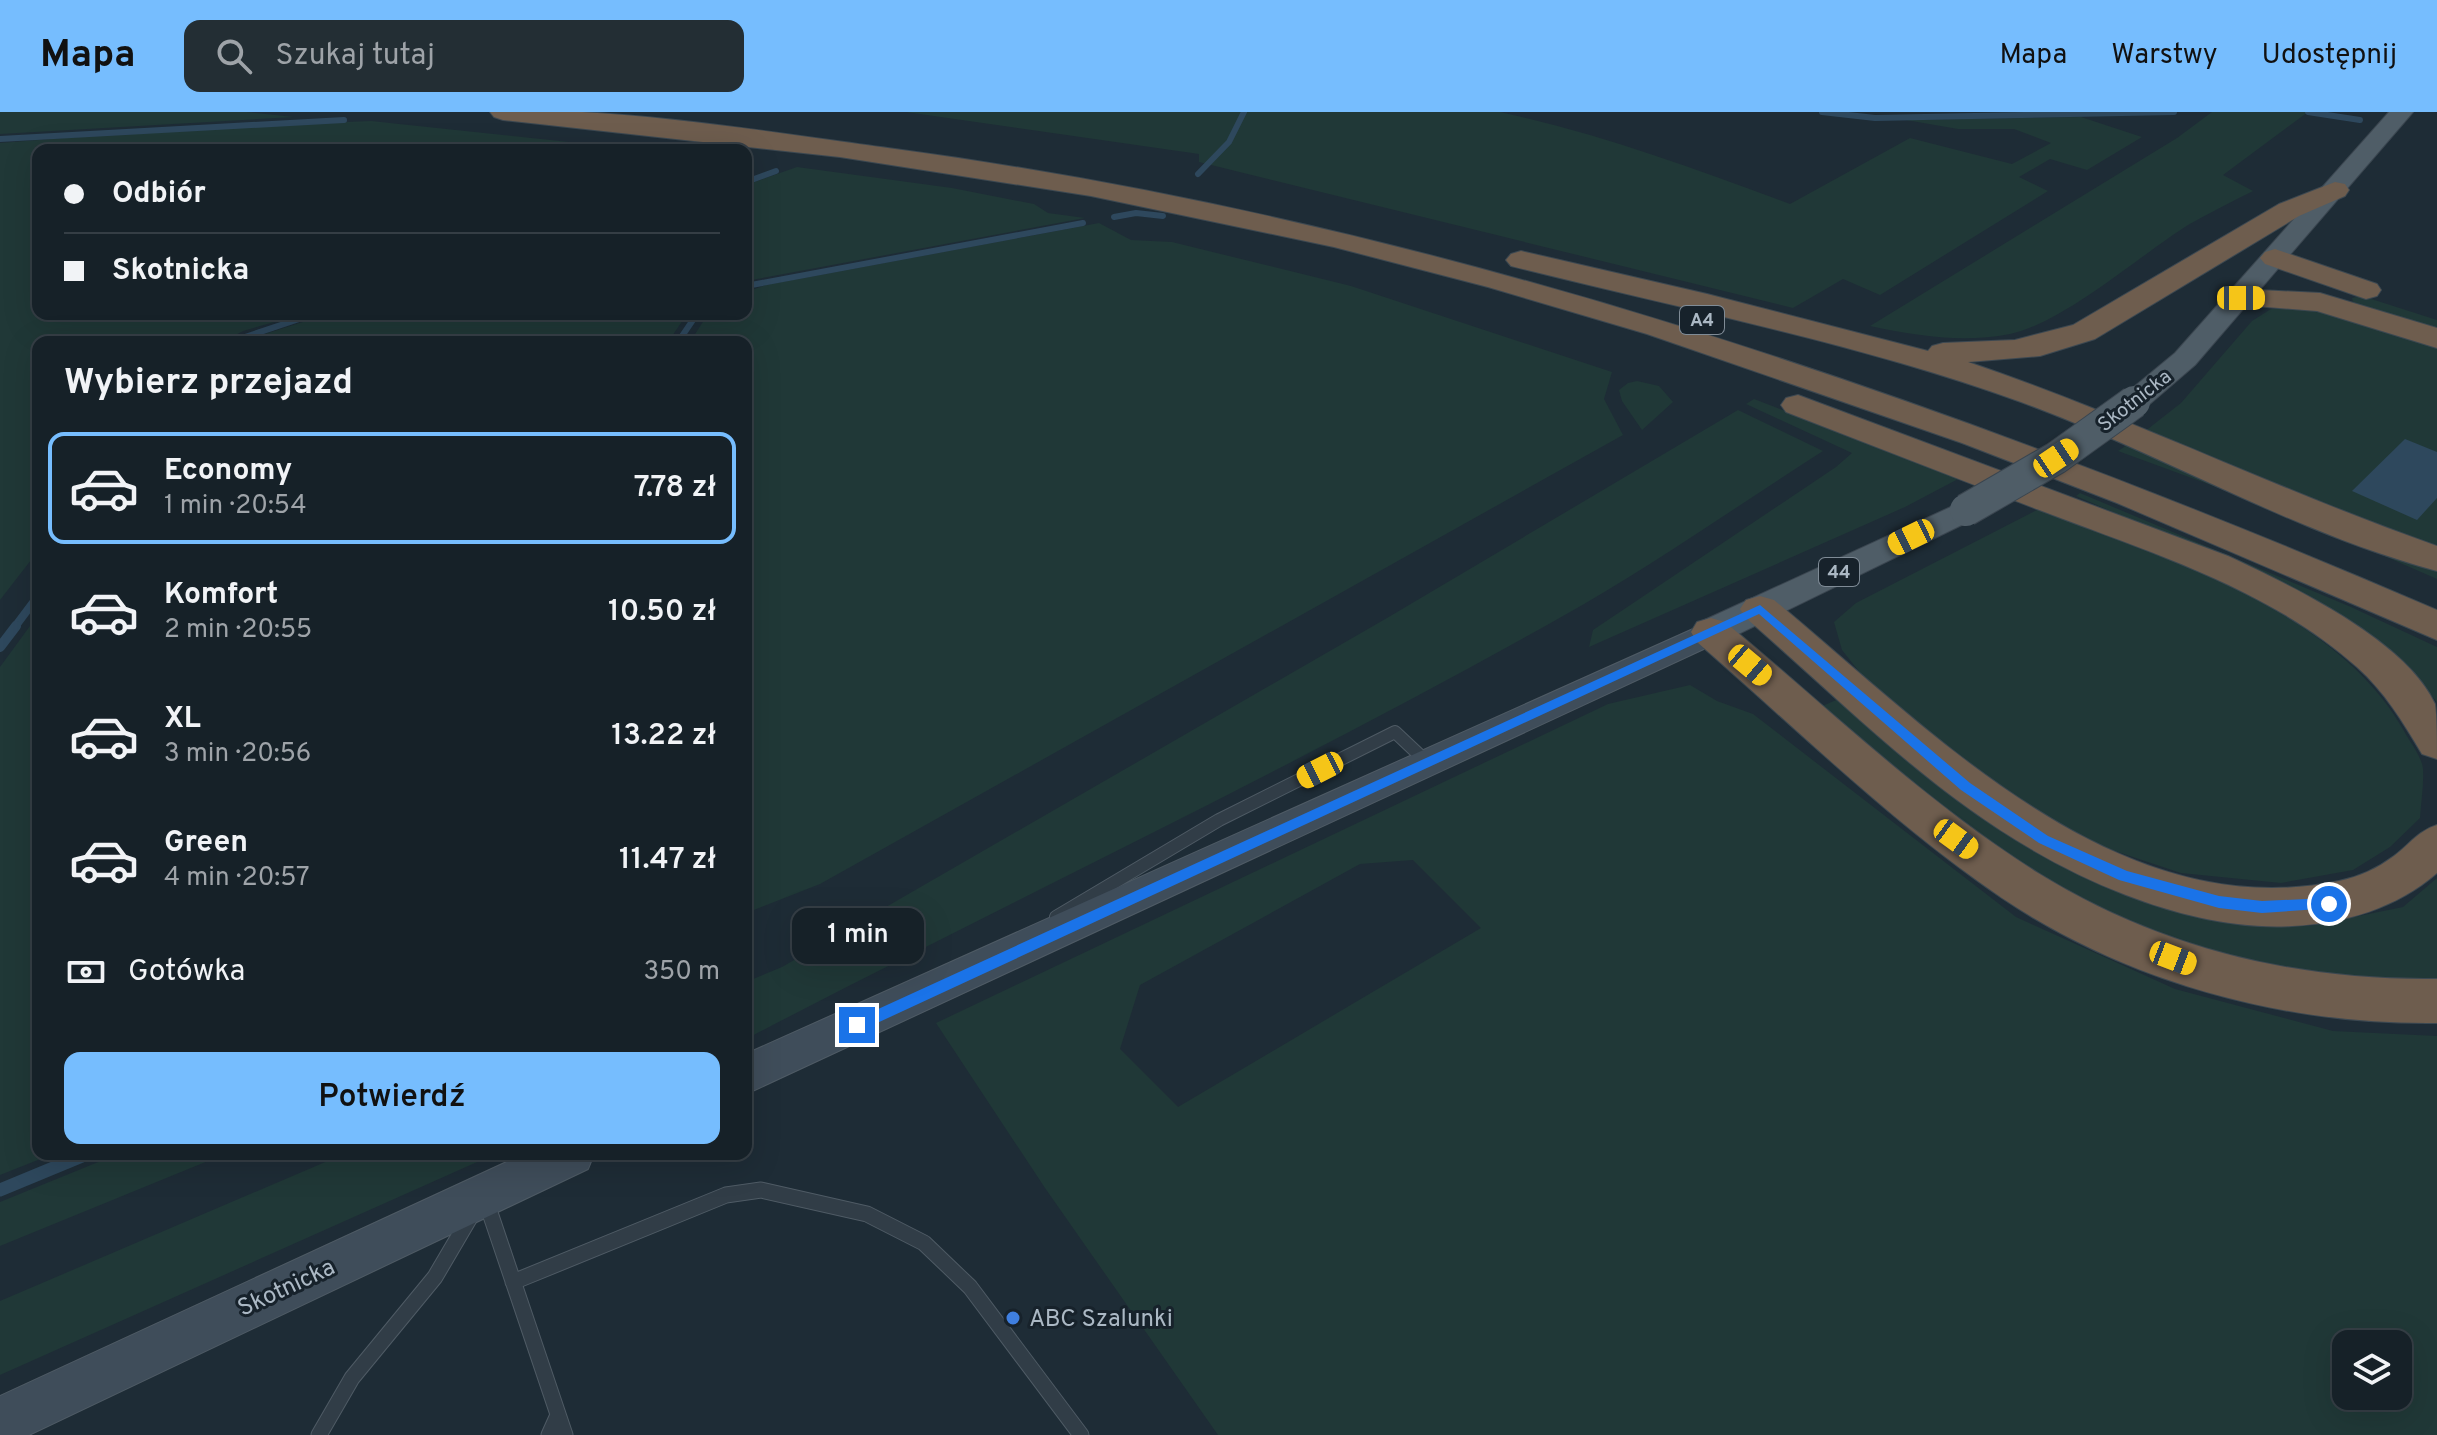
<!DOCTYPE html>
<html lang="pl">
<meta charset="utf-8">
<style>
:root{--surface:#162128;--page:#232e34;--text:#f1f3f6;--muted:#9ea3a8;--line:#353e45;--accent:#76bdfe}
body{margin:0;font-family:Overpass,sans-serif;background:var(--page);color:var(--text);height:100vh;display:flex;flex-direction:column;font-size:30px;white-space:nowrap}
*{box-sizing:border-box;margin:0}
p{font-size:26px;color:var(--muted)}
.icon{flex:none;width:44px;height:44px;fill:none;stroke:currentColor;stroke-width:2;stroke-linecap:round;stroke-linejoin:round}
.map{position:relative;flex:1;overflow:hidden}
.drawer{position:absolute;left:32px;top:224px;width:720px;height:824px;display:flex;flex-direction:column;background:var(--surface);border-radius:16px;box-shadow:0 8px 32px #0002,0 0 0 2px var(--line)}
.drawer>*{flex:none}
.top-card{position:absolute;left:32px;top:32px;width:720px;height:176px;border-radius:16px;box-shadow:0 8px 32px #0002,0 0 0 2px var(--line);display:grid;align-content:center;height:176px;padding:0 32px;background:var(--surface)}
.controls{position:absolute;left:2332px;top:1218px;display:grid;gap:16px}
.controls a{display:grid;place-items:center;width:80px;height:80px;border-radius:16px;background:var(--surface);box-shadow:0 8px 32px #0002,0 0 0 2px var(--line);font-size:40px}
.end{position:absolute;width:36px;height:36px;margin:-18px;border:10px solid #1a73e8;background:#fff;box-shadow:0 0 0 4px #fff}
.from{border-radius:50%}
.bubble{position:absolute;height:56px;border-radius:16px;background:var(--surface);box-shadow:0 8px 32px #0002,0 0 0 2px var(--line);font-size:26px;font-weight:600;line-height:56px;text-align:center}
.car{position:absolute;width:24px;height:48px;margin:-24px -12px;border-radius:10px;box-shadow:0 0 6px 2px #0007;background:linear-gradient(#f5c518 24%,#345 0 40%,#f5c518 0 76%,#345 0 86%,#f5c518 0)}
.top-card b{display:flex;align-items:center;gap:28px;height:76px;font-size:30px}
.top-card b+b{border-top:2px solid var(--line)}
.top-card i{width:20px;height:20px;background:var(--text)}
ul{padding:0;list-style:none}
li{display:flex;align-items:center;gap:24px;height:112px;margin:0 16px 12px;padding:0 16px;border:4px solid transparent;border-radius:16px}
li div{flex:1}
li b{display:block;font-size:30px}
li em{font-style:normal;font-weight:600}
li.selected{border-color:var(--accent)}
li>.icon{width:72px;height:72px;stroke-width:1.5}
h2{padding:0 32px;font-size:36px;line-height:96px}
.pay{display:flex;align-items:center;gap:20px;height:88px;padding:0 32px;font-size:30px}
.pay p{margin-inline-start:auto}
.primary-button{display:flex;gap:16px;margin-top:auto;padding:16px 32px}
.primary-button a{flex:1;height:92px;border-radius:16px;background:var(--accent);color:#111;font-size:32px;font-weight:600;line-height:92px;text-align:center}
header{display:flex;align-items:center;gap:48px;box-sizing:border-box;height:112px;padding:0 40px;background:var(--accent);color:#111}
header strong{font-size:38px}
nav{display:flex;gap:44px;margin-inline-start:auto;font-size:28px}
.search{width:560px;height:72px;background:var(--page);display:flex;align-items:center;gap:20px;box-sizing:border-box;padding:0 28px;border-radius:16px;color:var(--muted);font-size:30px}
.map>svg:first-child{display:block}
.green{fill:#203837;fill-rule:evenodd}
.water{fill:#2e485d}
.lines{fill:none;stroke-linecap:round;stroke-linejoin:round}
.stream-far3{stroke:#2e485d;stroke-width:6}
.stream-far2{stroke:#2e485d;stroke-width:8}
.stream-far1{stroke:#2e485d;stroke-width:10}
.stream{stroke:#2e485d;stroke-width:13}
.service-far1-casing{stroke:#4f5b65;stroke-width:14}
.service-casing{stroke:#4f5b65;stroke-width:17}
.secondary-casing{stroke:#4f5b65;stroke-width:2}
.primary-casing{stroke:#3b4650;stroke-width:2}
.motorway-casing{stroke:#3c4851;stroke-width:2}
.service-far1{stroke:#313d47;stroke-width:12}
.service{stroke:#313d47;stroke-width:15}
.secondary{fill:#3f4d5a;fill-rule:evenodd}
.primary{fill:#4f5d67;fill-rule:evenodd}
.motorway{fill:#6e5d4e;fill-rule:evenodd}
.primary-bridge-casing{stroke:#3b4650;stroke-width:34;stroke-linecap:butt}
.primary-bridge{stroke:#4f5d67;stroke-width:32}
.route{fill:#1a73e8}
.shop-dot{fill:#3f7fe0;stroke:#17222b;stroke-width:3}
.labels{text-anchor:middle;stroke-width:6;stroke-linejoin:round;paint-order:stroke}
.shield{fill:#17222b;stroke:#7f8b96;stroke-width:2}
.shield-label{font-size:18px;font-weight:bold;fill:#abb8c4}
.street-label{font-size:20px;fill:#abb8c4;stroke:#17222b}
.near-street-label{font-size:24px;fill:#abb8c4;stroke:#17222b}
.near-poi-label{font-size:24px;fill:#abb8c4;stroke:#17222b;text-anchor:start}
</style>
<header>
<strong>Mapa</strong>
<div class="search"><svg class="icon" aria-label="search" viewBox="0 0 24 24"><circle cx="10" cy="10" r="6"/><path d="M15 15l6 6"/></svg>Szukaj tutaj</div>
<nav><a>Mapa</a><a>Warstwy</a><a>Udostępnij</a></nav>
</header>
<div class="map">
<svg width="2437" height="1323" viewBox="0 0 2437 1323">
<rect width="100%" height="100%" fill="#1e2c36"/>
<path class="green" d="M 0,0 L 247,0 L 294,5 L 0,22 Z
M 906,0 L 1500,0 C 1600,22 1694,56 1790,92 L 1910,26 L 2012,52 L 2051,31 L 2014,17 L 1958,17 L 1906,8 L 2081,5 L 2142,25 L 2087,58 L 2050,47 L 2019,65 L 2048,79 L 1880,183 L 1843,167 L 1793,196 L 1199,50 L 1199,42 Z
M 2212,0 L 2308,0 L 2223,63 L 2253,79 C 2231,90 2209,101 2188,113 C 2139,144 2063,211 2010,222 C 1963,231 1916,224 1870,214 L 2177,26 Z
M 371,9 L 644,38 L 38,38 L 38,202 L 302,202 L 243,219 L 222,230 L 38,230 L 38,439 L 0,488 L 0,31 L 182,17 Z
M 797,55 L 952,76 L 1034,92 L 1048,101 L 1085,106 L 746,169 L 746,73 Z
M 1099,111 L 1131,128 L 1172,130 L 1351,174 L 1612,260 L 1604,287 L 1623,323 L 820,772 L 746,801 L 746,230 L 690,230 L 708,202 L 746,202 L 746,180 L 766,173 Z
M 2362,184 L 2437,208 L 2437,218 L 2353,190 L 2352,186 Z
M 2319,196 L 2437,229 L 2437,433 L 2394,422 L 2144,320 L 2181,291 L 2252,209 L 2271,197 Z
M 328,202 L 687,202 L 668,230 L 240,230 Z
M 1637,269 L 1659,274 L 1673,290 L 1642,318 L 1622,289 L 1619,278 L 1628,271 Z
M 1754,287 L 1960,366 L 1905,395 L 1589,535 L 1593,518 L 1836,355 L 1852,341 L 1746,292 Z
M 1738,298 L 1823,339 C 1737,394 1652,454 1563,504 C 1296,655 1018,785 746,927 L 746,870 L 782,855 L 1387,506 Z
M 2130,331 L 2437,455 L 2437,467 L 2279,398 L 2118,339 Z
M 2080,381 L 2351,495 L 2437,535 L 2437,590 L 2397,546 L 2263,465 L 2076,384 Z
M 2041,396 C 2162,442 2338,500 2404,619 C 2410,630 2422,645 2423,657 C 2424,672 2421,690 2420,706 L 2390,735 L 2353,758 L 2281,771 L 2181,761 L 2097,733 L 2013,685 L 1880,586 L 1842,538 L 1834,510 L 1856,491 Z
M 38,503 L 38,1042 L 53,1042 L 0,1063 L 0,555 Z
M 1690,573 L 1717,589 L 1753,602 L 2016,805 L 2175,877 L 2333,919 L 2437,924 L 2437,1323 L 1218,1323 L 1045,1076 L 936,911 L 1608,592 ZM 1413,748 L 1481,816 L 1178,995 L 1120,937 L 1140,873 L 1360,752 ZM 2398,1232 L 2398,1284 L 2346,1284 L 2346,1232 Z
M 1841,586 L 1961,685 L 2059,752 L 2188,801 L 2310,814 L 2403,795 L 2437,766 L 2437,866 C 2411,867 2383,871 2358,869 C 2254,860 2146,831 2057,777 C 1972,726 1897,657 1820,595 Z
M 118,1042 L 225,1042 L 0,1134 L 0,1090 Z
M 344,1042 L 495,1042 L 0,1263 L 0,1189 Z"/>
<path class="water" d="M 2405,327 L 2437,340 L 2437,386 L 2417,408 L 2352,379 Z"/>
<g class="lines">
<path class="stream-far3" d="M 1822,0 L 1875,6 L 2174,0
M 2308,0 L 2360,8
M 0,27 L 344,8
M 1198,62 L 1229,30 L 1244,0
M 746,70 L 776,59
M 1114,105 L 1136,101 L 1163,104
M 746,174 L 1083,111
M 230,230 L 314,202
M 678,230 L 697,202"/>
<path class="stream-far2" d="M 229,230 L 237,228
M 14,516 L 38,484"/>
<path class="stream-far1" d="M 0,535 L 16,514"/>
<path class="stream" d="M 0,1078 L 87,1042"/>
<defs>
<path id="service-far1" d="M 1056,805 L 1219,708 L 1395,620 L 1428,651"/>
<path id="service" d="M 486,1089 L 565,1323
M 513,1170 L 726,1083 L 761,1078 L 867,1102 L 924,1131 L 970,1175 L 1081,1323
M 319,1323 L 352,1266 L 435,1165 L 472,1102
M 549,1323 L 558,1303"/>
<path id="secondary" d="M 1711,509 L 1723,512 L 1727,520 L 1723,528 L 746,982 L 746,942 Z
M 524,1042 L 594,1042 L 588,1057 L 29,1323 L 0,1323 L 0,1284 Z"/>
<path id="primary" d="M 2389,0 L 2413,0 L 2195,253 L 2145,296 L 2134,299 L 2123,296 L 2119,290 L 2123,284 L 2175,241 Z
M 1966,388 L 1978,391 L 1983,398 L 1978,405 L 1724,529 L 1711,532 L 1698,529 L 1693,520 L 1698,511 Z"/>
<path id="motorway" d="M 490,0 C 521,0 551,0 582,0 C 686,6 791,23 895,37 C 1431,109 1941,285 2437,498 L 2437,528 L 2117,391 L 1962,331 L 1647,222 L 1488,175 L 1334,135 L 1091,84 L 840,45 L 503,8 L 494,5 Z
M 2335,70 L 2345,72 L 2349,78 L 2345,84 L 2299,104 L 2095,227 L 2040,244 L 1968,250 C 2127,304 2278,378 2437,434 L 2437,459 C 2292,420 2161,341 2021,290 C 1856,230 1681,197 1511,154 L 1506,148 L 1511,142 L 1521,139 L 1707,182 L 1928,239 L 1932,234 L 1943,231 L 2015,228 L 2073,213 L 2279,92 Z
M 2275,137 L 2377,172 L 2381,178 L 2377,184 L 2366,187 L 2265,152 L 2260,146 L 2265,140 Z
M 2241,177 L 2320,181 L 2437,216 L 2437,236 L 2317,199 L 2230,192 L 2226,186 L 2230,180 Z
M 1798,283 L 2228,444 C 2290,473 2406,528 2435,592 C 2437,606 2437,631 2437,647 L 2422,642 C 2403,610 2385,580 2357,555 C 2270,477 2149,440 2042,399 C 1956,366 1871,333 1786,300 L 1781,293 L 1786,286 Z
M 1760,484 L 1774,488 C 1929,616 2116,816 2339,769 C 2359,765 2378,756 2394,744 C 2410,732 2418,719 2437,713 L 2437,761 C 2397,796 2343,812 2292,814 C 2235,817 2178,803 2126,783 C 1969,722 1870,614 1746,506 L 1740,497 L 1746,488 Z
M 1711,506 L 1725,510 C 1827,595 1925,690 2038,761 C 2159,836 2296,869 2437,867 L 2437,911 C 2286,913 2128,871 2002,786 C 1892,711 1797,617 1697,530 L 1691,520 L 1697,510 Z"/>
</defs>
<use href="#service-far1" class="service-far1-casing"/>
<use href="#service" class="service-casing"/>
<use href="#secondary" class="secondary-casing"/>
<use href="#primary" class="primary-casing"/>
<use href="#motorway" class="motorway-casing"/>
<use href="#service-far1" class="service-far1"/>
<use href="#service" class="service"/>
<use href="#secondary" class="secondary"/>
<use href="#primary" class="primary"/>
<use href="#motorway" class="motorway"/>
<defs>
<path id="primary-bridge" d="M 1966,398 L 2056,346 L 2134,290"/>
</defs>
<use href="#primary-bridge" class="primary-bridge-casing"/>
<use href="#primary-bridge" class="primary-bridge"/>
</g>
<path class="route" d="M 1760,493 L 1970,671 L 2048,724 L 2127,759 L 2219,784 L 2262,789 L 2329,786 L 2334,788 L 2334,796 L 2262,801 L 2219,796 L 2119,768 L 2039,731 L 1961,678 L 1759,502 L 862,918 L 857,920 L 849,913 L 852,909 Z"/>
<circle class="shop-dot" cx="1013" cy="1206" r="8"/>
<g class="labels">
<g class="shield">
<rect x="1680" y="194" width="44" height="28" rx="6"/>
<rect x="1819" y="446" width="40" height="28" rx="6"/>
</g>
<g class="shield-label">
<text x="1702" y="214">A4</text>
<text x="1839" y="466">44</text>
</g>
<g class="street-label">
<text transform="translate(2134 288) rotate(-38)" y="7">Skotnicka</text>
</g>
<g class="near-street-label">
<text transform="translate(286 1175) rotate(-25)" y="8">Skotnicka</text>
</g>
<g class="near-poi-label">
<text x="1029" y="1214">ABC Szalunki</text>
</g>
</g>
</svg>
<div class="controls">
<a><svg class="icon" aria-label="layers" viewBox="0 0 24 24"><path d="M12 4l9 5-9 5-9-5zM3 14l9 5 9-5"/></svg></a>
</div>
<i class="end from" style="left:2329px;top:792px"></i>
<i class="end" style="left:857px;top:913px"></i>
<div class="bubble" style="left:792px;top:796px;width:132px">1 min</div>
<i class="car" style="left:2241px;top:186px;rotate:90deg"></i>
<i class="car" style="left:2056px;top:346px;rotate:56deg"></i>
<i class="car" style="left:1911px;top:425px;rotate:244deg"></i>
<i class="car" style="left:1750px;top:553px;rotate:130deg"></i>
<i class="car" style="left:1320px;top:658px;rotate:243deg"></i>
<i class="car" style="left:1956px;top:727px;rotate:126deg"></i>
<i class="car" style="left:2173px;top:846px;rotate:111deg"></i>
<div class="top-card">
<b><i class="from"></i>Odbiór</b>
<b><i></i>Skotnicka</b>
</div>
<section class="drawer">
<h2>Wybierz przejazd</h2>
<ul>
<li class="selected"><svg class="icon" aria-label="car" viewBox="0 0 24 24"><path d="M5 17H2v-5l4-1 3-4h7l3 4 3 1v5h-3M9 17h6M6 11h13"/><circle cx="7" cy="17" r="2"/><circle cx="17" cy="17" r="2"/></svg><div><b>Economy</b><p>1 min · 20:54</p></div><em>7.78 zł</em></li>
<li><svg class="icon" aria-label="car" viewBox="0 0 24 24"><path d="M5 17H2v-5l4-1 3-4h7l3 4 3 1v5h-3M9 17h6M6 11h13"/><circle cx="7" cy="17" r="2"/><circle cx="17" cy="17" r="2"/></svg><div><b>Komfort</b><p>2 min · 20:55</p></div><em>10.50 zł</em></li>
<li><svg class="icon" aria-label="car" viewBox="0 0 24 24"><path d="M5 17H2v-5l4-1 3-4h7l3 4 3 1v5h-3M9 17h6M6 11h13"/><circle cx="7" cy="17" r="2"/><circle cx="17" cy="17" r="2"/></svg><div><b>XL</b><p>3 min · 20:56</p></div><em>13.22 zł</em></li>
<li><svg class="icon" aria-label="car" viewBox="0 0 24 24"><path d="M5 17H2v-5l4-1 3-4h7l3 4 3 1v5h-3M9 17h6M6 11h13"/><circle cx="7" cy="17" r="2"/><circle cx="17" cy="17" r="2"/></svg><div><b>Green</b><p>4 min · 20:57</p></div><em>11.47 zł</em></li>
</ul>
<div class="pay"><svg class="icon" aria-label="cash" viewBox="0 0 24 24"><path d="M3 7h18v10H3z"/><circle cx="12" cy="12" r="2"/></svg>Gotówka<p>350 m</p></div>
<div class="primary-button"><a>Potwierdź</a></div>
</section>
</div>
